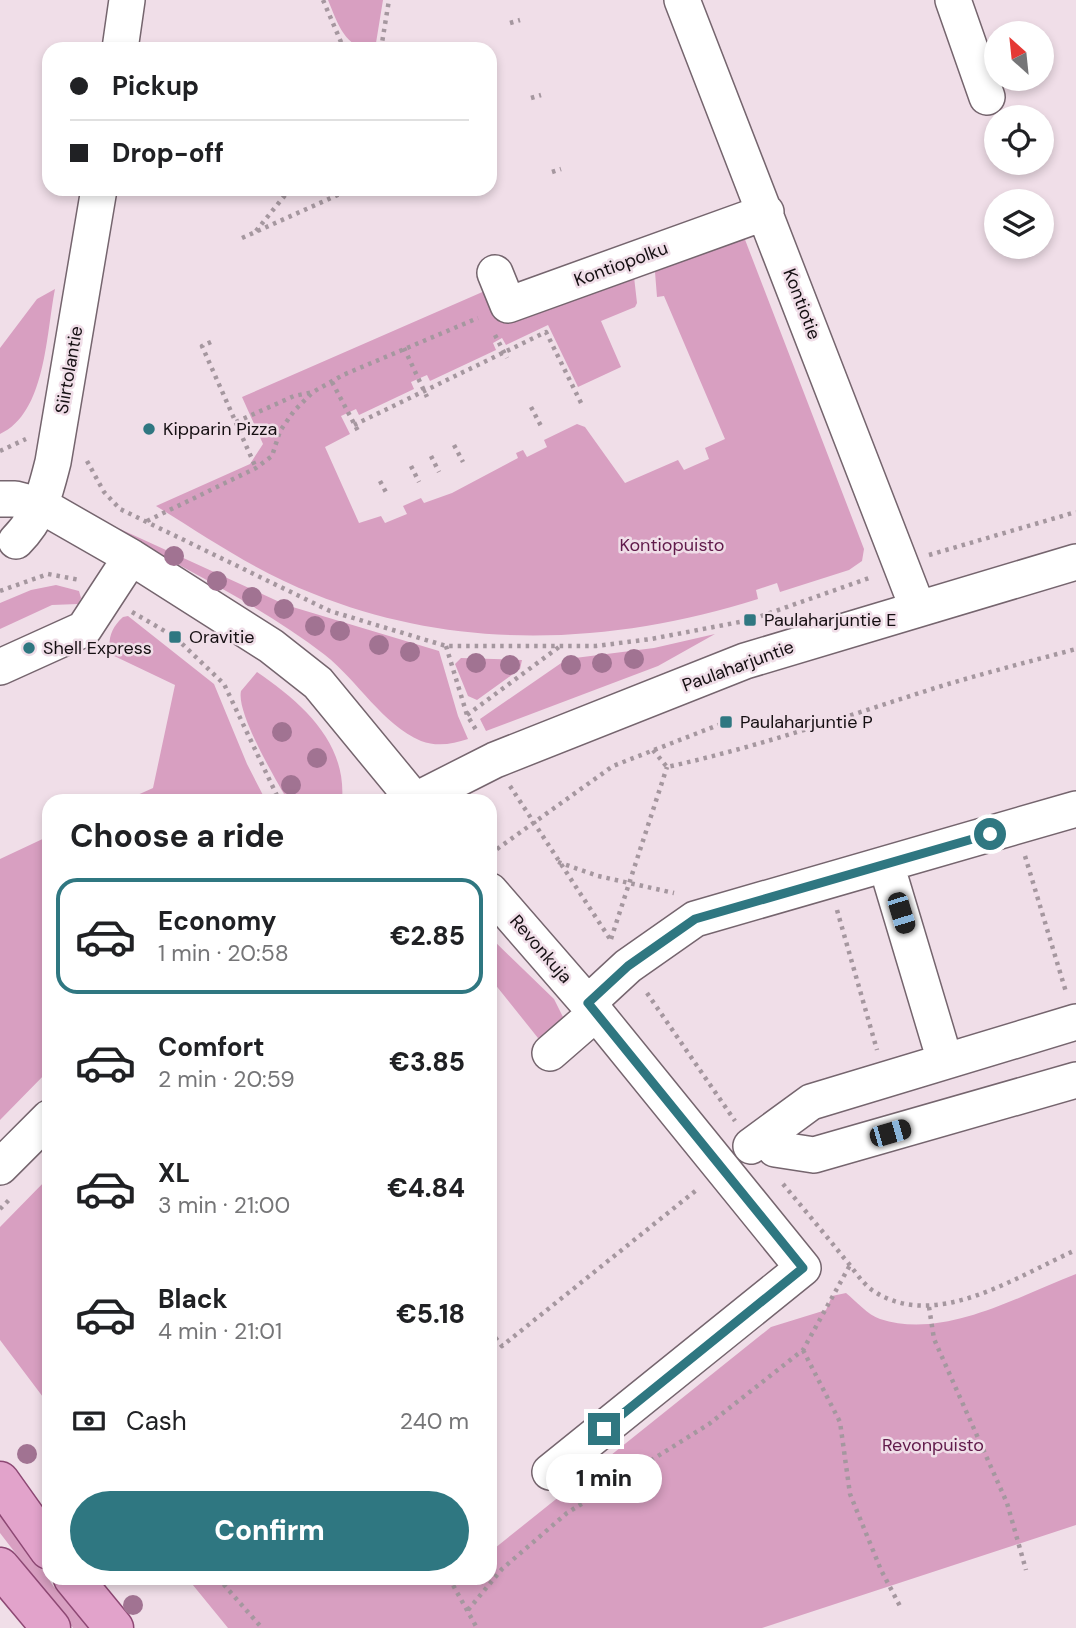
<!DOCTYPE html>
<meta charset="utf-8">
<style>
:root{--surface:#fff;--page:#f6f6f6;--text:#202124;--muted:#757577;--line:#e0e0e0;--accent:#2f7781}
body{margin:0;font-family:"DM Sans",sans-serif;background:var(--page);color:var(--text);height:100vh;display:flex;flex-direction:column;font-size:26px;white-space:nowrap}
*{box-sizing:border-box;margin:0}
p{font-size:23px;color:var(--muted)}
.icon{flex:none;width:38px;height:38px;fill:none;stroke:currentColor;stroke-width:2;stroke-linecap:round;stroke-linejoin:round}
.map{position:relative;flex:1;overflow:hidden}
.drawer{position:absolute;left:42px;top:794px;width:455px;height:791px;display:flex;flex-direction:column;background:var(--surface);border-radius:21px;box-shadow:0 4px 10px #0003}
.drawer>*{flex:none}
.hud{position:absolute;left:42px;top:42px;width:455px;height:154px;border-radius:21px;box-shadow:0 4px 10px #0003;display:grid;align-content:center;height:154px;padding:0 28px;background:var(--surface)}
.needle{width:46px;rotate:333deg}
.buttons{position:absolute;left:984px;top:21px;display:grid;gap:14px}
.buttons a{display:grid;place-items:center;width:70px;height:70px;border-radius:50%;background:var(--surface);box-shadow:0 4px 10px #0003;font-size:35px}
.end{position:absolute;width:32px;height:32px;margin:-16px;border:9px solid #2f7781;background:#fff;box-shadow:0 0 0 4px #fff}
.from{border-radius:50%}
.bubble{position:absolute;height:49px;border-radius:24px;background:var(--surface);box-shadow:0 4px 10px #0003;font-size:23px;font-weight:800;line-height:49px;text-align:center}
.car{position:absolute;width:21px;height:42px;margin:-21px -10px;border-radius:9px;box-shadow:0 0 5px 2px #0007;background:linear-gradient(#222 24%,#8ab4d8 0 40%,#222 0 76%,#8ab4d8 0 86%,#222 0)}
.hud b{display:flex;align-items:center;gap:24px;height:66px;font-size:26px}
.hud b+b{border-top:2px solid var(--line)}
.hud i{width:18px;height:18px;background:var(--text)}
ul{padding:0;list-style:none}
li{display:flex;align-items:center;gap:21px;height:116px;margin:0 14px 10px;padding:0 14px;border:4px solid transparent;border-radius:21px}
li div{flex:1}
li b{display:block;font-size:26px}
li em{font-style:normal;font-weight:800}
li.selected{border-color:var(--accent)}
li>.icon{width:63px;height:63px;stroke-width:1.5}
h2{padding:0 28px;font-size:32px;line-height:84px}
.pay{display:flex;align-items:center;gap:18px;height:77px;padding:0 28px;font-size:26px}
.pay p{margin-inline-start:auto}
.primary-button{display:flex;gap:14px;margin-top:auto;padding:14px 28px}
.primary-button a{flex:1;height:80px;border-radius:42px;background:var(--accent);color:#fff;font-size:28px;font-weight:800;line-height:80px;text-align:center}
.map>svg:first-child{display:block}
.green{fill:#d89fc1}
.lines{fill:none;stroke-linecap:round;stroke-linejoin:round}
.minor-casing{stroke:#75656e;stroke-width:38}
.major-casing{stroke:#8d4874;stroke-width:41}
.path{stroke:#a5979f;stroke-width:4.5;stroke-dasharray:3.5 5;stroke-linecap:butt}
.minor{stroke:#fff;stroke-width:35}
.major{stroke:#e2a3cb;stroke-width:38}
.tree{fill:#a17392}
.route{stroke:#2f7781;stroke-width:9}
.poi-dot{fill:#2f7781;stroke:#f0dee8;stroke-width:2.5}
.labels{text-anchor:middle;stroke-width:5;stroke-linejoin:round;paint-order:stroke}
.street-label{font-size:18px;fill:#150f12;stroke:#f0dee8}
.poi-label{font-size:18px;fill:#150f12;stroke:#f0dee8;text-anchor:start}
.park-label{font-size:18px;fill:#611b4b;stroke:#f0dee8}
</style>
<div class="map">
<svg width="1076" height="1628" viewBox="0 0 1076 1628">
<rect width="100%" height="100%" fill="#f0dee8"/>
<path class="green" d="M 328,0 L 383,0 L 375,49 C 345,50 338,24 328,0 Z
M 744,237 L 864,549 L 862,561 L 849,570 L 780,592 L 777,583 L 756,590 L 758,599 C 612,645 458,652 314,594 C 257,572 208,538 156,506 L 250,464 L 263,444 L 242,397 L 487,290 L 500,321 L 633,268 L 637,303 L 635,307 L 601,321 L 621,367 L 578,387 L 548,325 L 506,345 L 502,338 L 493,343 L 496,350 L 430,381 L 427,375 L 411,382 L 414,389 L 359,415 L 356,409 L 341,416 L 350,434 L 325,447 L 359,523 L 381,516 L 385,523 L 407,514 L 403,506 L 421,498 L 424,503 L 452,493 L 518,458 L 516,453 L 523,450 L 527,457 L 547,447 L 544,440 L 577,424 L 585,427 L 625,483 L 678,460 L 684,470 L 709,459 L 705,448 L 725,439 L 664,296 L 657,297 L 655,272 L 660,266 Z
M 55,289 C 46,334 46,413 0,434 L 0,348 L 37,299 Z
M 120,529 L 286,605 L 439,651 L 458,716 L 468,739 C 453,744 437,747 421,741 C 382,724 358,681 325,655 C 262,606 187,571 118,531 Z
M 56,585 L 79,591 L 81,598 L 78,604 L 52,605 L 0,629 L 0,603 L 31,590 Z
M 128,616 L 214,684 L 247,764 L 266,801 L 124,801 L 153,788 L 175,685 L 110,654 C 108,638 111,628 123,617 Z
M 715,634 L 658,666 L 486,731 L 480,719 L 567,659 L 654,648 Z
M 461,658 L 522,660 L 520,669 L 477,700 L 468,696 L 455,664 Z
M 257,672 C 302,703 347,742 342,801 L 288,801 C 276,780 236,713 241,691 Z
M 49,836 L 49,1070 L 0,1120 L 0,859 Z
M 490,937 L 554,999 L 563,1017 L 550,1036 L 538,1038 L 490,978 Z
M 49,1177 L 49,1405 L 0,1340 L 0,1227 Z
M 1076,1274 L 1076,1525 L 762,1628 L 228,1628 L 188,1579 L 490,1578 L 490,1552 L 771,1327 L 826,1310 L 832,1296 L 846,1293 C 856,1301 868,1315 880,1319 C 944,1340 1018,1296 1076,1274 Z
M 0,1508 L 54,1587 L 89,1628 L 73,1628 L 0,1533 Z"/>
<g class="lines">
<defs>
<path id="minor" d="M 682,0 L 918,609
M 953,0 L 987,97
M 120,49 L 127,0
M 495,273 L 508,305 L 766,212
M 0,499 L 15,499 L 42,506 L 131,557 L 271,646 L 318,683 L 416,802
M 16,541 C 40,517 45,493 53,462 L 99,189
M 0,667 L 84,629 L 131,557
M 412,802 L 495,760 L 745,661 L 1076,562
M 886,864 L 945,1061
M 490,891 L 596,1013 L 803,1268 L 550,1472
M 588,1003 L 628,966 L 695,919 L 1076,809
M 550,1053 L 596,1013
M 751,1146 L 811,1102 L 1076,1022
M 775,1149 L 814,1155 L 1076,1080
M 0,1167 L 49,1118"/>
<path id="major" d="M 0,1481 L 49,1550
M 0,1567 L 51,1628
M 73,1578 L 114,1628"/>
</defs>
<use href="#minor" class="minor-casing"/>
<use href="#major" class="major-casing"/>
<path class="path" d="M 323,0 L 344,49
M 510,23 L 520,20
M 381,49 L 389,0
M 531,98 L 541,95
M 552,172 L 561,169
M 256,231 L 290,189
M 242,238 L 351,189
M 495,335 L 507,358
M 211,342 L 202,346 L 256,468
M 404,348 L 427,397
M 332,382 L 358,431
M 531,407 L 541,426
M 236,422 L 294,396 L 313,392
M 354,425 L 546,332 L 583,407
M 454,445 L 463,462
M 0,451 L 26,439
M 431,456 L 439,472
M 87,461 L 104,492 L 120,509 L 330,611 L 446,646 L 596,646 L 651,639 L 750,620 L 872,577
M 411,466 L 419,482
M 380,481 L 388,496
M 147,521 L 256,468 L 272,456 L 280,431 L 294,411 L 313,392 L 343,375 L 478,318
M 929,555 L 1076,512
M 0,591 L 48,574 L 80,580
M 132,612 L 175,637 L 224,684 L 280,802
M 446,646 L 467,715 L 478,733
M 467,715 L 559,647
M 653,750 L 667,767 C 758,747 844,717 932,689 C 980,674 1028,662 1076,649
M 510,786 L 610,939
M 490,854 L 613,766 L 726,722
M 1025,856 L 1066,992
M 558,862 L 598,876 L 674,893
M 837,910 L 877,1050
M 611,939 L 667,767
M 647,993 L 735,1121
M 783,1184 C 803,1208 824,1233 844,1258 C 853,1268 861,1282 872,1290 C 934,1333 1017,1276 1076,1250
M 0,1209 L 11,1198
M 929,1307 L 934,1339 L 1007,1503 L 1026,1570
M 490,1331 L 502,1346 L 699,1188
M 803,1350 L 840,1422 L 850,1494 L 881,1570 L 901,1608
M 218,1578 L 262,1628
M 449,1578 L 477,1628
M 468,1610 L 502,1569 L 567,1513 L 709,1424 L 803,1350 L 850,1265"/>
<use href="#minor" class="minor"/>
<use href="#major" class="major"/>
</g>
<g class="tree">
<circle cx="174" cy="556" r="10"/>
<circle cx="217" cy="581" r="10"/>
<circle cx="252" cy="597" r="10"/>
<circle cx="284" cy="609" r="10"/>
<circle cx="315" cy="626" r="10"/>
<circle cx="340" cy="631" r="10"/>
<circle cx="379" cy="645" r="10"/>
<circle cx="410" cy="652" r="10"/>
<circle cx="634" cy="659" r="10"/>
<circle cx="476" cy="663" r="10"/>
<circle cx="602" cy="663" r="10"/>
<circle cx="510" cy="665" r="10"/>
<circle cx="571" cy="665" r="10"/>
<circle cx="282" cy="732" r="10"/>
<circle cx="317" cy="758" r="10"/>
<circle cx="291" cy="785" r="10"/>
<circle cx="27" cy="1454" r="10"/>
<circle cx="133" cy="1605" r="10"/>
</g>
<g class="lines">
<path class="route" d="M 604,1429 L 803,1268 L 588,1003 L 628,966 L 695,919 L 990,834"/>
</g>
<g class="poi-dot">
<circle cx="149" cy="429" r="7"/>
<rect x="743" y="613" width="14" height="14" rx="3.5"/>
<rect x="168" y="630" width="14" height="14" rx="3.5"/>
<circle cx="29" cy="648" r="7"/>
<rect x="719" y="715" width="14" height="14" rx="3.5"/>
</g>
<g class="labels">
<g class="street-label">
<text transform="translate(621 264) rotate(-20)" y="6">Kontiopolku</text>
<text transform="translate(802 304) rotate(69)" y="6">Kontiotie</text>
<text transform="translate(69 370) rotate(-80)" y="6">Siirtolantie</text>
<text transform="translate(738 666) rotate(-20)" y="6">Paulaharjuntie</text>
<text transform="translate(541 949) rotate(49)" y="6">Revonkuja</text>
</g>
<g class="poi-label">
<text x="163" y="435">Kipparin Pizza</text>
<text x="764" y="626">Paulaharjuntie E</text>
<text x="189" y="643">Oravitie</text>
<text x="43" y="654">Shell Express</text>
<text x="740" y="728">Paulaharjuntie P</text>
</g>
<g class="park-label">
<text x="672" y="551">Kontiopuisto</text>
<text x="933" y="1451">Revonpuisto</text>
</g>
</g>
</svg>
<div class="buttons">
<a><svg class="needle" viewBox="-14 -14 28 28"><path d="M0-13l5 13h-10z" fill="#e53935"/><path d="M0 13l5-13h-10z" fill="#757577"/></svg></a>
<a><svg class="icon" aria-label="locate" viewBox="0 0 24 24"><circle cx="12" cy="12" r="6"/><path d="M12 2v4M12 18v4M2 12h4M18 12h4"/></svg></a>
<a><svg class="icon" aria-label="layers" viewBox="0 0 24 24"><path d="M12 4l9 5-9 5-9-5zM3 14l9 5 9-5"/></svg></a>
</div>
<i class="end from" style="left:990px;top:834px"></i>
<i class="end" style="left:604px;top:1429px"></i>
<div class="bubble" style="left:546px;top:1454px;width:116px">1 min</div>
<i class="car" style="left:901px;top:913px;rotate:163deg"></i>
<i class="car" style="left:890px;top:1133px;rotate:74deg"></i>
<div class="hud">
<b><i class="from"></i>Pickup</b>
<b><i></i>Drop-off</b>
</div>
<section class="drawer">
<h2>Choose a ride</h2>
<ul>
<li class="selected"><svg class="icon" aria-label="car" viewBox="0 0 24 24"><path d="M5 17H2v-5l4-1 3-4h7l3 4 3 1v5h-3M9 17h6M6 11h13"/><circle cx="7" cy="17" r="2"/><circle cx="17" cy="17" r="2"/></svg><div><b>Economy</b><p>1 min · 20:58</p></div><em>€2.85</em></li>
<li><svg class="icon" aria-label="car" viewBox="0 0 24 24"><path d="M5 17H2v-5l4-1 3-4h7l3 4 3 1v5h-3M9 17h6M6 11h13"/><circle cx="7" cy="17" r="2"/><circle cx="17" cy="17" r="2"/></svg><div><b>Comfort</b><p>2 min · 20:59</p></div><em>€3.85</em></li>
<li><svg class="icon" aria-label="car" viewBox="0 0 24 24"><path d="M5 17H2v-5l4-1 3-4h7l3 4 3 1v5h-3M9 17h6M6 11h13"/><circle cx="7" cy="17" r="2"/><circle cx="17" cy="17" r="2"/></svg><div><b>XL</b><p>3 min · 21:00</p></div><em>€4.84</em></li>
<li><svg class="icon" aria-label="car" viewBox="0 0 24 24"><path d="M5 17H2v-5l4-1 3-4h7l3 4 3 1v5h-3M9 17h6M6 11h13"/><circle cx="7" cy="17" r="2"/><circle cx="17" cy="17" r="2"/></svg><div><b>Black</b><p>4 min · 21:01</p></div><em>€5.18</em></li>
</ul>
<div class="pay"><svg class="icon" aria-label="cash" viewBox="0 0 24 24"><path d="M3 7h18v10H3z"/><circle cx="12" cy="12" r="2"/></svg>Cash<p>240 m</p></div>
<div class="primary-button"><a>Confirm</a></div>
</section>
</div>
